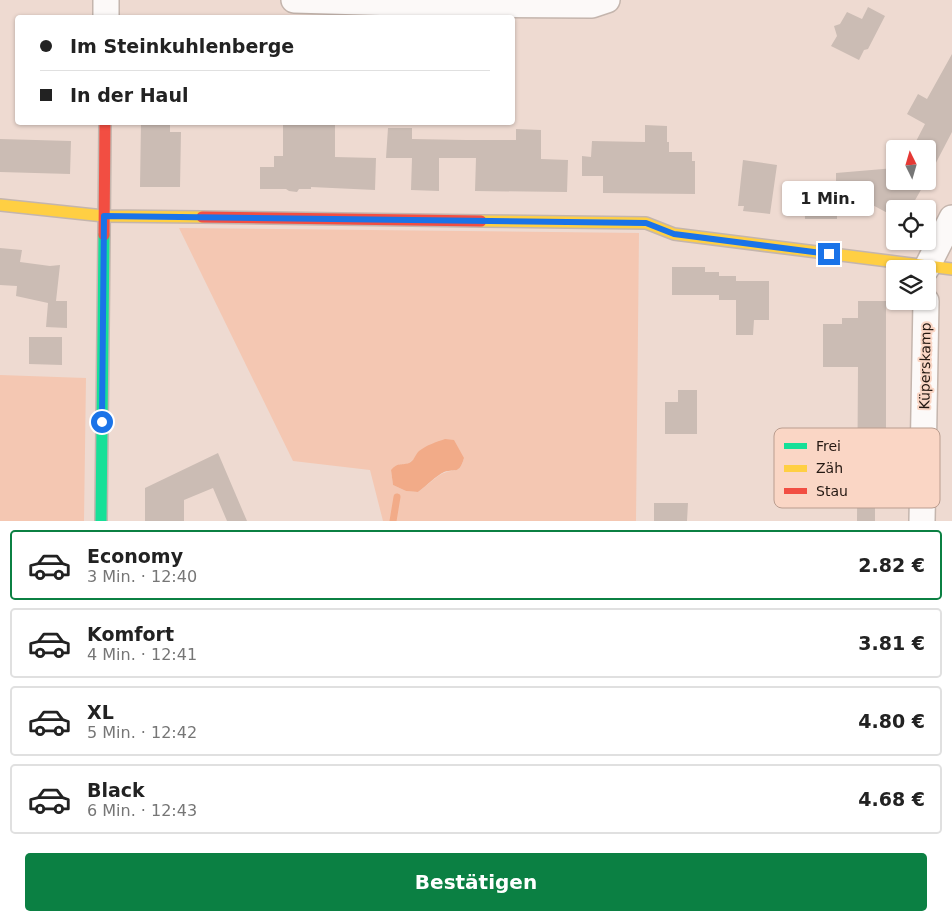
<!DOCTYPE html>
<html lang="de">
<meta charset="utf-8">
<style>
:root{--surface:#fff;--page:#f6f6f6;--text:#222;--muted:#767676;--line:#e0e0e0;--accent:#0b8043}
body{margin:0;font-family:"DejaVu Sans",sans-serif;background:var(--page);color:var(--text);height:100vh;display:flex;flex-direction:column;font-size:19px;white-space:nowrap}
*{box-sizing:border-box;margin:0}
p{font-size:16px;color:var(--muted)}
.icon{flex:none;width:28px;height:28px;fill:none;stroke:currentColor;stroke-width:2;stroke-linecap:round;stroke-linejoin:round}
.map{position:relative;height:521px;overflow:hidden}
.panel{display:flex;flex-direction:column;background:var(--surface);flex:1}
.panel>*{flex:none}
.guide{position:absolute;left:15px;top:15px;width:500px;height:110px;border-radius:5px;box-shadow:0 1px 4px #0004;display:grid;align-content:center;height:110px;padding:0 25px;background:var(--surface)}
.needle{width:32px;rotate:355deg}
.buttons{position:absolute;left:886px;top:140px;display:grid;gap:10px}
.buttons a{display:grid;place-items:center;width:50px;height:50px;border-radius:5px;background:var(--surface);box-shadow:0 1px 4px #0004;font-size:25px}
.end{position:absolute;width:22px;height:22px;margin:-11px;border:6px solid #1a73e8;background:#fff;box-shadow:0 0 0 2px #fff}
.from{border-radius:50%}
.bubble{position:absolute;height:35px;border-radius:5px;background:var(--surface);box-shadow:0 1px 4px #0004;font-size:16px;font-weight:700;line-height:35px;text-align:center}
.guide b{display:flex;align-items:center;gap:18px;height:48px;font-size:19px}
.guide b+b{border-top:1px solid var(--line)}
.guide i{width:12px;height:12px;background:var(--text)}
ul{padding:9px 0 0;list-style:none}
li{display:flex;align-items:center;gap:15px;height:70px;margin:0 10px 8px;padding:0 15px;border:2px solid var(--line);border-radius:5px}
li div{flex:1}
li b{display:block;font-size:19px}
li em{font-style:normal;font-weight:700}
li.active{border-color:var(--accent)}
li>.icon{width:45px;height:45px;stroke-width:1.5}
.action{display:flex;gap:10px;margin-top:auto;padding:10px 25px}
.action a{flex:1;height:58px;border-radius:5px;background:var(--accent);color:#fff;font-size:20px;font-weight:700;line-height:58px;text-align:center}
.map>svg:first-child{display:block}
.green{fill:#f4c7b2;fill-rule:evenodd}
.water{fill:#f2ab88}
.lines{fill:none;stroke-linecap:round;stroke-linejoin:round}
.stream{stroke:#f2ab88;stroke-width:7}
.building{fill:#cbbcb4}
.street-casing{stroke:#c4b5ad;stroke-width:28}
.fast-casing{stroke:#c4b5ad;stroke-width:14}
.slow-casing{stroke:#c4b5ad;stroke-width:14}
.jam-casing{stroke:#c4b5ad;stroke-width:14}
.street{stroke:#fcf9f8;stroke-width:25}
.fast{stroke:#16e098;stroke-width:11}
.slow{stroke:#ffcf43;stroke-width:11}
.jam{stroke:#f24e42;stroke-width:11}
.route{stroke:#1a73e8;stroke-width:6}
.labels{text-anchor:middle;stroke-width:4;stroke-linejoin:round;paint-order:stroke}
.street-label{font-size:14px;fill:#241812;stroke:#fad6c5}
.key{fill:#fad6c5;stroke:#ba9d8f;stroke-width:1}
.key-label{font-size:14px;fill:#241812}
</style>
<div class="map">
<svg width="952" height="521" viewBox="0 0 952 521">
<rect width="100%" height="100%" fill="#eedad1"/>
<path class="green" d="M 179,228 L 639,233 L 636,521 L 383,521 L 370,470 L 293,461 ZM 415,458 L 464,458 C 459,475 456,468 444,473 C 439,474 424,488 418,492 L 406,491 L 393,485 L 391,470 L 409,463 Z
M 0,375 L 86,378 L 84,521 L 0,521 Z"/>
<path class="water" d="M 445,439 L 454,440 L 464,458 C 459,475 456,468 444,472 C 437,475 425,487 418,492 L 406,491 L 393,485 L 391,470 C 398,462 400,466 409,463 C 414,461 415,455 419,451 C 427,445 436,442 445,439 Z"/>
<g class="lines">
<path class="stream" d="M 393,521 L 397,497"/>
</g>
<path class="building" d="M 868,7 L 885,16 L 868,49 L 864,50 L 859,60 L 831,46 L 837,36 L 834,26 L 840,24 L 847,12 L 862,19 Z
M 952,54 L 952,132 L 928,178 L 928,149 L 912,149 L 925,124 L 907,114 L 918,94 L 927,99 Z
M 141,122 L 170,122 L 170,132 L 181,132 L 180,187 L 140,187 Z
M 283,123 L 335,123 L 335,157 L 376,158 L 375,190 L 311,187 L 311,189 L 299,189 L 297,192 L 289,191 L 286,189 L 260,189 L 260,167 L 274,167 L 274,156 L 283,156 Z
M 645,125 L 667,126 L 667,142 L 669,142 L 669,152 L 692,152 L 692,161 L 695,161 L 695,194 L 603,193 L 603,176 L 582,176 L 582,156 L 591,157 L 592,141 L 645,142 Z
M 388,128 L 412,128 L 412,139 L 466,140 L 516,140 L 516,129 L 541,130 L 541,159 L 568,160 L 567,192 L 475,191 L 476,158 L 439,158 L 439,191 L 411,190 L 412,158 L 386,158 Z
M 0,139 L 71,141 L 70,174 L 0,172 Z
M 743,160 L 777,165 L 770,214 L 743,211 L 744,206 L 738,206 Z
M 895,168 L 895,181 L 926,181 L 910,209 L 895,209 L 895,217 L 867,202 L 837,202 L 837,219 L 805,219 L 804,187 L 836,187 L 836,173 Z
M 0,248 L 22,250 L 20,262 L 50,266 L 60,265 L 56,301 L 67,301 L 67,328 L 46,327 L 48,303 L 16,296 L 17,286 L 0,285 Z
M 672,267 L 705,267 L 705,272 L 719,272 L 719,276 L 736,276 L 736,281 L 769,281 L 769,320 L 754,320 L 753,335 L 736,335 L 736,300 L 719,300 L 719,295 L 672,295 Z
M 858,301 L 886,301 L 886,485 L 879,485 L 879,499 L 875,499 L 875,521 L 857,521 L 858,367 L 823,367 L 823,324 L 842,324 L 842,318 L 858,318 Z
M 29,337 L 62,337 L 62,365 L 29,364 Z
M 678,390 L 697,390 L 697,434 L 665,434 L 665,402 L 678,402 Z
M 218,453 L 247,521 L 227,521 L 213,488 L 184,500 L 184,521 L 145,521 L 145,488 Z
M 654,503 L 688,503 L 687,521 L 654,521 Z"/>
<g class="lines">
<defs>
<path id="street" d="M 294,0 L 432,4 L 592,5 L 607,0
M 106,18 L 106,0
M 926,269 L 952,218
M 922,521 L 926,301"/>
<path id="fast" d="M 101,521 L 104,235"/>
<path id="slow" d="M 0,205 L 104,216 L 202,217
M 481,221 L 646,223 L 674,234 L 952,269"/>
<path id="jam" d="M 202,217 L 481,221
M 104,235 L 105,122"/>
</defs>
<use href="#street" class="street-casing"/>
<use href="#fast" class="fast-casing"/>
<use href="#slow" class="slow-casing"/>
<use href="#jam" class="jam-casing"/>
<use href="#street" class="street"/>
<use href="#fast" class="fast"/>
<use href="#slow" class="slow"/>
<use href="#jam" class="jam"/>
</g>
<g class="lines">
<path class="route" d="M 102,422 L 104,216 L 646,223 L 674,234 L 829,254"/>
</g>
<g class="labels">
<g class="street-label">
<text transform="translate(925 366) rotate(-89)" y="5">Küperskamp</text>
</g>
</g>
<rect x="774" y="428" width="166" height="80" rx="8" class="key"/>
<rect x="784" y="443" width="23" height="6" fill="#16e098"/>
<rect x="784" y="465" width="23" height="7" fill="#ffcf43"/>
<rect x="784" y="488" width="23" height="6" fill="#f24e42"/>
<g class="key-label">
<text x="816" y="451">Frei</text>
<text x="816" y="473">Zäh</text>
<text x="816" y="496">Stau</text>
</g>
</svg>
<div class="buttons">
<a><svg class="needle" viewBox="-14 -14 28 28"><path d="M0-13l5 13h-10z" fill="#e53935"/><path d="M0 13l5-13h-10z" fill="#767676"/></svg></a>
<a><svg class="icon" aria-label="locate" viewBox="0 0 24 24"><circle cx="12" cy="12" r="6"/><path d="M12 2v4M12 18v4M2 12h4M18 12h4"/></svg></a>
<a><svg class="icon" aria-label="layers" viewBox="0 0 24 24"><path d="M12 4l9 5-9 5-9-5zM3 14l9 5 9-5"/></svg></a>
</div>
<i class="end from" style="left:102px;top:422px"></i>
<i class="end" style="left:829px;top:254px"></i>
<div class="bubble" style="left:782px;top:181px;width:92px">1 Min.</div>
<div class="guide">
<b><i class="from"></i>Im Steinkuhlenberge</b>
<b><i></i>In der Haul</b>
</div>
</div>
<section class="panel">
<ul>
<li class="active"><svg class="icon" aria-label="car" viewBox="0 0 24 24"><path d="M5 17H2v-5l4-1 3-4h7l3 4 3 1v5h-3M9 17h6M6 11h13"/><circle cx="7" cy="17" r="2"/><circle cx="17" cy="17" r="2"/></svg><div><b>Economy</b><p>3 Min. · 12:40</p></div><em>2.82 €</em></li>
<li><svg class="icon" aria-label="car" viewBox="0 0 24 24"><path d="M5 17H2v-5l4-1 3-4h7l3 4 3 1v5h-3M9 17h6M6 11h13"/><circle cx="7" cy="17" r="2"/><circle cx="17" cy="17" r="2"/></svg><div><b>Komfort</b><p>4 Min. · 12:41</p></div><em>3.81 €</em></li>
<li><svg class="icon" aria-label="car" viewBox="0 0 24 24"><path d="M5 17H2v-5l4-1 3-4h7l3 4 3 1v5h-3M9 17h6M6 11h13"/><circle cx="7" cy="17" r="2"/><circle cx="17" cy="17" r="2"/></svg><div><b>XL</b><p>5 Min. · 12:42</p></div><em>4.80 €</em></li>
<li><svg class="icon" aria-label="car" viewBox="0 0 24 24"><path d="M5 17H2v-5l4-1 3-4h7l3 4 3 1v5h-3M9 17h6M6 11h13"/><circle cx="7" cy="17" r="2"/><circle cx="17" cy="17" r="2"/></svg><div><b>Black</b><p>6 Min. · 12:43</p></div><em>4.68 €</em></li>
</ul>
<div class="action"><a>Bestätigen</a></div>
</section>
